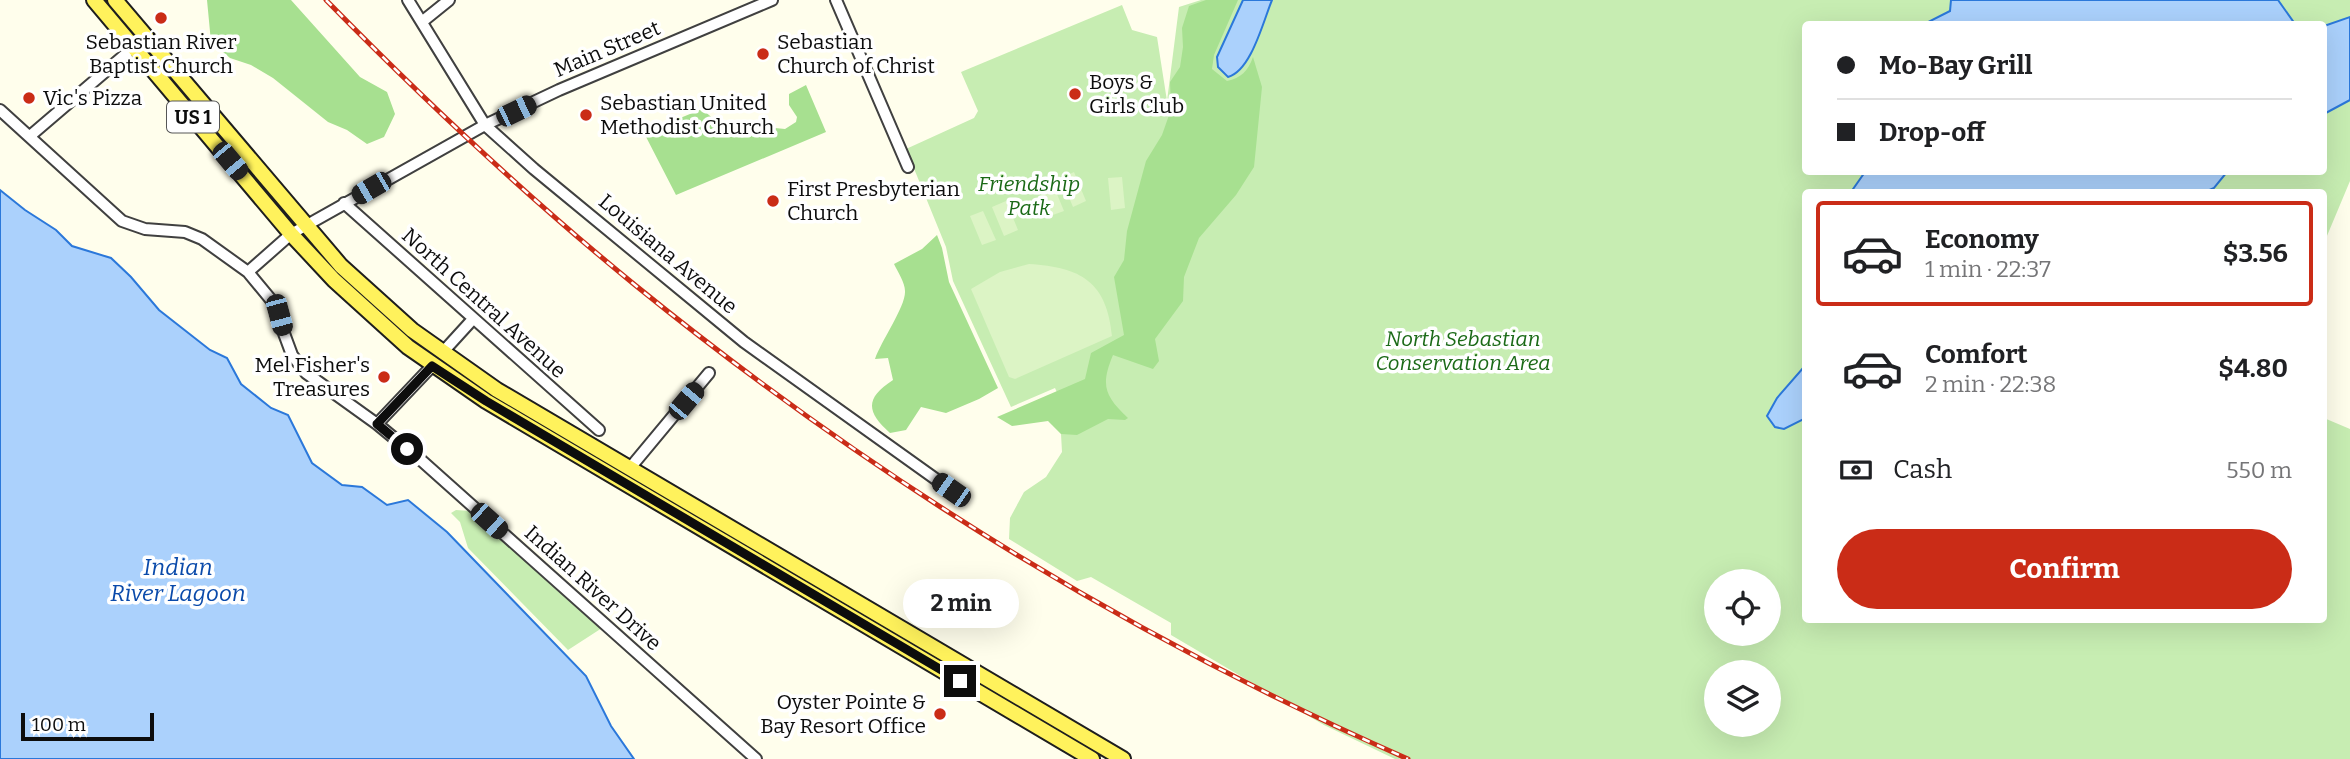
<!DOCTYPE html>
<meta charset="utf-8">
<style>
:root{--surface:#fff;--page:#f2f2f2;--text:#202124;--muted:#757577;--line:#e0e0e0;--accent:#ca2c17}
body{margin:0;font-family:Bitter,serif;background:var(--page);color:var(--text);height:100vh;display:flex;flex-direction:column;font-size:26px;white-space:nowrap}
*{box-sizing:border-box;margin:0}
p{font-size:23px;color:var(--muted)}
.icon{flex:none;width:38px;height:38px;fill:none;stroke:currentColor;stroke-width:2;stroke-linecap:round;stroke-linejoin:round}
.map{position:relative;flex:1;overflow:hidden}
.details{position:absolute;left:1802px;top:189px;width:525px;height:434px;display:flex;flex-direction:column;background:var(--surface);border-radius:7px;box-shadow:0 7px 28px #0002}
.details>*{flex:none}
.hud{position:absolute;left:1802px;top:21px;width:525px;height:154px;border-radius:7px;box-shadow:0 7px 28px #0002;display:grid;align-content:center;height:154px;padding:0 35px;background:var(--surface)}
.tools{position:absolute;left:1704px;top:569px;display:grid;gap:14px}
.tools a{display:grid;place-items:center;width:77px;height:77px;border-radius:50%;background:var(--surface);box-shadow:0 7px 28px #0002;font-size:35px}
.scale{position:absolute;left:21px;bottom:18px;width:133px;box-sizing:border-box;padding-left:7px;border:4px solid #0d0d0d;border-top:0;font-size:19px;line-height:24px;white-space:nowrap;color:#0d0d0d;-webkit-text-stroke:5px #fff;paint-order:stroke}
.end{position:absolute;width:32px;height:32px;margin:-16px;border:9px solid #0d0d0d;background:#fff;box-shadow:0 0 0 4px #fff}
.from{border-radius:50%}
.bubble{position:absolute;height:49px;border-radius:24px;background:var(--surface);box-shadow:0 7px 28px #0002;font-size:23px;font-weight:700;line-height:49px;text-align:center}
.car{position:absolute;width:21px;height:42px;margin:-21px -10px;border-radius:9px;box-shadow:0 0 5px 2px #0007;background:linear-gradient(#222 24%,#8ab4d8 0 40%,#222 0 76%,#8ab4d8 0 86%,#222 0)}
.hud b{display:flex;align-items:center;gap:24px;height:66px;font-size:26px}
.hud b+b{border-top:2px solid var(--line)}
.hud i{width:18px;height:18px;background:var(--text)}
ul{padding:12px 0 0;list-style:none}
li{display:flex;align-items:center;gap:21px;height:105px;margin:0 14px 10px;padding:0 21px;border:4px solid transparent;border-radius:7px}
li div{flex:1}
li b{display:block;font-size:26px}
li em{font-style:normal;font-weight:700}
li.on{border-color:var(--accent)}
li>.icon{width:63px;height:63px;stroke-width:1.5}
.pay{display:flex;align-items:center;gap:18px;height:77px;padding:0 35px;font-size:26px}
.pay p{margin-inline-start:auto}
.action{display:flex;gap:14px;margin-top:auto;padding:14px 35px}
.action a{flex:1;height:80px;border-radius:42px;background:var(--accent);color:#fff;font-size:28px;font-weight:700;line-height:80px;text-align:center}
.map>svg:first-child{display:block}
.green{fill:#c7edb2;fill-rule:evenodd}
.forest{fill:#a7e090}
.pitch{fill:#dcf4c5}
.water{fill:#abd1fc;stroke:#2b78da;stroke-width:2}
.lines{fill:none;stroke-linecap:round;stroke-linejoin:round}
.minor-casing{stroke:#404040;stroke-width:14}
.major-casing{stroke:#1e1e1e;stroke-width:18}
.minor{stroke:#fff;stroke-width:10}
.major{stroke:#fff25c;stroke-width:14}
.rail-casing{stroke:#ca2c17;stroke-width:5}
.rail{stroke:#fff;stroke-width:2.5;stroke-dasharray:8;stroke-linecap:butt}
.route{stroke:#0d0d0d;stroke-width:9}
.poi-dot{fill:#ca2c17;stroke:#fff;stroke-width:2.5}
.labels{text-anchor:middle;stroke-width:7;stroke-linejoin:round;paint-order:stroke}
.shield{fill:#fff;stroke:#565656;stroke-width:2}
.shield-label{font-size:19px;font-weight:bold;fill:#0d0d0d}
.poi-label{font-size:21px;fill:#0d0d0d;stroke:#fff;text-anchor:start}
.street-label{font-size:21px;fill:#0d0d0d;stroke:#fff}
.park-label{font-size:21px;font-style:italic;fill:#1b6a17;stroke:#fff}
.water-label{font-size:23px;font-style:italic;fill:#0a4aaa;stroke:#fff}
</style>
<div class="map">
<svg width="2350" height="759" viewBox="0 0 2350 759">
<rect width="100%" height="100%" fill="#fffeec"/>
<path class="green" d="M 1201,0 L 2350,0 L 2350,181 L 2324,243 L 2324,192 L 1806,192 L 1806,620 L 2324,620 L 2324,418 L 2350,429 L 2350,759 L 1395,759 L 1324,725 L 1171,635 L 1171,623 L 1091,577 L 1077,581 L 1009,539 L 1010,518 L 1024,492 L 1046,477 L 1062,452 L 1061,434 L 1075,432 L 1055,388 L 1011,407 L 953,281 L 946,247 L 906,149 L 974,118 L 978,111 L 961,72 L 1122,5 L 1132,30 L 1157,37 L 1167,101 L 1179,7 ZM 1806,24 L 2324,24 L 2324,172 L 1806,172 ZM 1717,581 L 1769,581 L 1769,634 L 1717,634 ZM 1717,672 L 1769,672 L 1769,724 L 1717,724 Z
M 456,510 L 470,511 L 602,628 L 568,650 L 468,548 L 460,522 L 451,513 Z"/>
<path class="forest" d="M 207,0 L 291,0 L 360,77 L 387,92 L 395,114 L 384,137 L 367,144 L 347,130 L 328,122 L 273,78 L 251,65 L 230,58 L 211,42 Z
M 1206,0 L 1238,0 L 1214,55 L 1212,69 L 1227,81 C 1241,78 1248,71 1253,57 L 1262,87 L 1254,167 L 1236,195 L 1199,238 L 1184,277 L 1183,301 L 1155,339 L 1159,361 L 1153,369 L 1113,355 C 1100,386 1105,396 1128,418 L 1125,420 L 1108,419 L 1077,435 L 1061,434 L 1048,421 L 1012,426 L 997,417 L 1085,379 L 1091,353 L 1124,335 L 1114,277 L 1124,260 L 1127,231 L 1146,161 L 1162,135 L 1168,118 L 1171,106 L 1170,82 L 1180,67 L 1183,47 L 1182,28 L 1189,6 Z
M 806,85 L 826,132 L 676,195 L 644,133 L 702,109 L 724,128 L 750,125 L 765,135 L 775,128 L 785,129 L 796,122 L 797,117 L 789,105 L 789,94 Z
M 937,235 L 942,248 L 949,282 L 998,388 L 979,399 L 946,413 L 921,407 L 906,430 L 890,433 C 866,412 865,398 893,380 L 888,358 L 875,359 C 881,341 906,306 905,291 C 905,283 898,272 894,264 L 922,249 Z"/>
<path class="pitch" d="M 1074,172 L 1086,201 L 1073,207 L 1061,178 Z
M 1122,177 L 1125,208 L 1111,210 L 1108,178 Z
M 1052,182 L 1064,211 L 1050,216 L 1038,187 Z
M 1006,201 L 1018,230 L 1004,236 L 992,207 Z
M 983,211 L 996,240 L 982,245 L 970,216 Z
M 1029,264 C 1081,267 1107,282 1112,336 L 1015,379 L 1009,377 L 971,289 L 1000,272 Z"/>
<path class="water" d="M 1243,0 L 1272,0 C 1263,22 1251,71 1228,77 L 1218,67 L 1217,57 Z
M 1951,0 L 2278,0 L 2295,24 L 1928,24 L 1928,22 L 1950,11 Z
M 2350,17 L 2350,100 L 2324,114 L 2324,26 Z
M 1865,172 L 2227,172 L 2214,188 L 2205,192 L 1851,192 Z
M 0,190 L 25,210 L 56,230 L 72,246 L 111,258 L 131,277 L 159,310 L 210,350 L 227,358 L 241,384 L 271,408 L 288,415 L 312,463 L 342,485 L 362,487 L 387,505 L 408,500 L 447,532 L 586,676 L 611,726 L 634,759 L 0,759 Z
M 1806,359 L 1806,418 L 1784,429 L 1775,427 L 1767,416 L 1777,398 L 1804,367 Z"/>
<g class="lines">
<defs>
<path id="minor" d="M 408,0 L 485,125 L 534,169 L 744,342 L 951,490
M 836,0 L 908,167
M 423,21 L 449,0
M 0,110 L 122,221 L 145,229 L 185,232 L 202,239 L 248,272 L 272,301 L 292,355 L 306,373 L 377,424 L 422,461 L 756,759
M 30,136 L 134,47
M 344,203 L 599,430
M 248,272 L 291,234 L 485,125 L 559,90 L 772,0
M 442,353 L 473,319
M 377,424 L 432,366
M 630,468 L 709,373"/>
<path id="major" d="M 94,0 L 291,234 L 334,280 L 408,347 L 486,401 L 1092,759
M 115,0 L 341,266 L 412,330 L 497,390 L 1123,759"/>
</defs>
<use href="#minor" class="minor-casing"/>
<use href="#major" class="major-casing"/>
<use href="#minor" class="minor"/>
<use href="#major" class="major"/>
<defs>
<path id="rail" d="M 326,0 C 424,100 526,196 635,285 C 870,476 1131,637 1408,759"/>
</defs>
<use href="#rail" class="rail-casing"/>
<use href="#rail" class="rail"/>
</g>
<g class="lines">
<path class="route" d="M 407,449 L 377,424 L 432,366 L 486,401 L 960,681"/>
</g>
<g class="poi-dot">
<circle cx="161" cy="18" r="7"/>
<circle cx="763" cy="54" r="7"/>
<circle cx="1075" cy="94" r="7"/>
<circle cx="29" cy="98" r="7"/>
<circle cx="586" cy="115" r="7"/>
<circle cx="773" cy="201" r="7"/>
<circle cx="384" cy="377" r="7"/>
<circle cx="940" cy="714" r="7"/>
</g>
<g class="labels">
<rect class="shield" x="167" y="101.5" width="52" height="31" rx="5"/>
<g class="shield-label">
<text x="193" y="124">US 1</text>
</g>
<g class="poi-label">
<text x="161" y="49" text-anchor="middle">Sebastian River<tspan x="161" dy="24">Baptist Church</tspan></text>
<text x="777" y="49">Sebastian<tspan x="777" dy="24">Church of Christ</tspan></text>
<text x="1089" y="89">Boys &amp;<tspan x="1089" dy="24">Girls Club</tspan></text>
<text x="43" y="105">Vic's Pizza</text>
<text x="600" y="110">Sebastian United<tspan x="600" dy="24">Methodist Church</tspan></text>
<text x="787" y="196">First Presbyterian<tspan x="787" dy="24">Church</tspan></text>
<text x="370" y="372" text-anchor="end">Mel Fisher's<tspan x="370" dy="24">Treasures</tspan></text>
<text x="926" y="709" text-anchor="end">Oyster Pointe &amp;<tspan x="926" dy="24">Bay Resort Office</tspan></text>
</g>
<g class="street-label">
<text transform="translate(607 49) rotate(-23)" y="7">Main Street</text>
<text transform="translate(668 254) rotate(40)" y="7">Louisiana Avenue</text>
<text transform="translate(484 303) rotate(42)" y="7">North Central Avenue</text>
<text transform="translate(593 588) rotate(42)" y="7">Indian River Drive</text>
</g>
<g class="park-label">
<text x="1029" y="191">Friendship<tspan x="1029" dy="24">Patk</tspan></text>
<text x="1463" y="346">North Sebastian<tspan x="1463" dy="24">Conservation Area</tspan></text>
</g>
<g class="water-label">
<text x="178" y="575">Indian<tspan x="178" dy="26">River Lagoon</tspan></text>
</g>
</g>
</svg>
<div class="tools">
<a><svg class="icon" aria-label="locate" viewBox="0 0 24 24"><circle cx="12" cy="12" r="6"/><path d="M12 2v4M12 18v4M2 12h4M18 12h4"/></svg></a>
<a><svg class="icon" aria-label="layers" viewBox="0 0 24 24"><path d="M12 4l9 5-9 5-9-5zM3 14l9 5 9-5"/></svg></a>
</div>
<div class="scale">100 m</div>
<i class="end from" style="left:407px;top:449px"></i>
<i class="end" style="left:960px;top:681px"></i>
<div class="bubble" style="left:903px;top:579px;width:116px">2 min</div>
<i class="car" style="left:516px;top:111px;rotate:64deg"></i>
<i class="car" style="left:230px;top:161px;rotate:140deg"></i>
<i class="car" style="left:371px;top:188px;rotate:240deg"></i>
<i class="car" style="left:279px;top:315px;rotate:165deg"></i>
<i class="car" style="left:686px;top:401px;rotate:40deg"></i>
<i class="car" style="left:951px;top:490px;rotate:305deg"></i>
<i class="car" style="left:489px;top:521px;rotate:132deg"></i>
<div class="hud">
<b><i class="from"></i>Mo-Bay Grill</b>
<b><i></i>Drop-off</b>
</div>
<section class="details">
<ul>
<li class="on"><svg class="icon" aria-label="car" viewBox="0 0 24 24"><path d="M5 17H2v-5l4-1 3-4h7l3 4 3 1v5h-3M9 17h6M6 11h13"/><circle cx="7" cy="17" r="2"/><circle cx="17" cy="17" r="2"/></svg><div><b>Economy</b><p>1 min · 22:37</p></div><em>$3.56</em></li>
<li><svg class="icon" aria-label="car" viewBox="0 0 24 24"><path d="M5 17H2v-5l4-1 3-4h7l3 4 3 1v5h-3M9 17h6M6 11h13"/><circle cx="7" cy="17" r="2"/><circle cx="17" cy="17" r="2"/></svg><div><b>Comfort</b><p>2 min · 22:38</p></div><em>$4.80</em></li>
</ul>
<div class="pay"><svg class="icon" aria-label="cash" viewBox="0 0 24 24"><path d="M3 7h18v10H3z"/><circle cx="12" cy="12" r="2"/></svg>Cash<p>550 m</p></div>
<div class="action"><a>Confirm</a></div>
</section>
</div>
